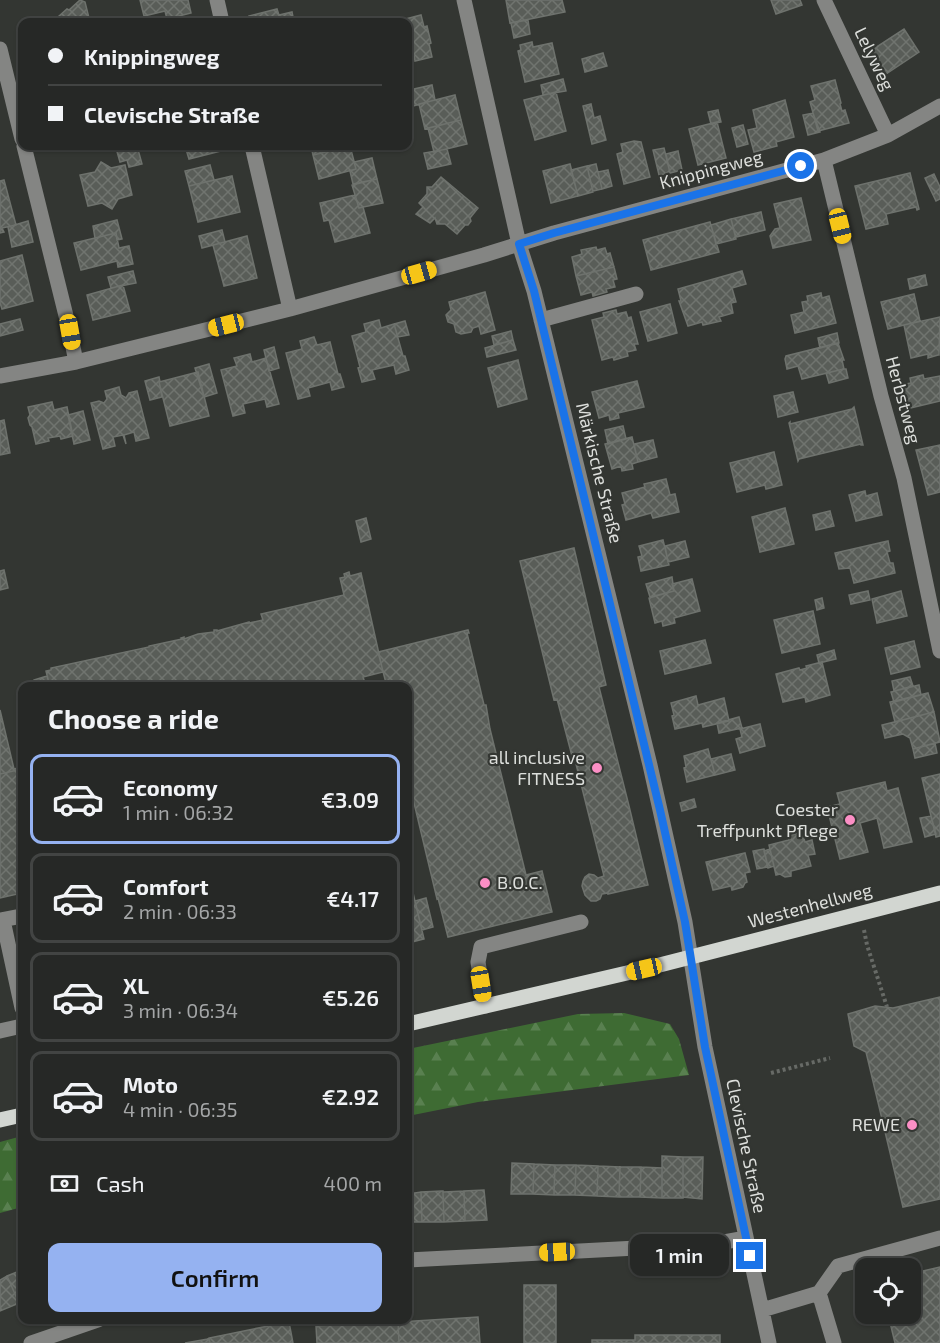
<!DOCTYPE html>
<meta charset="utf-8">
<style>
:root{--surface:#262826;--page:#323432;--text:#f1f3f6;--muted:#a4a6a7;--line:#424443;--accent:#95b2f1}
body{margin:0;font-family:"Exo 2",sans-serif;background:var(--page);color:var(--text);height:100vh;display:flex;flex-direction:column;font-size:22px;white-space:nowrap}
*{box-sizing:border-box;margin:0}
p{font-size:20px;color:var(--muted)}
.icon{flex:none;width:33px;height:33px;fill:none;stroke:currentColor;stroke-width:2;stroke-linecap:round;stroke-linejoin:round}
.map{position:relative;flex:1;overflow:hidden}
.side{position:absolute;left:18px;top:682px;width:394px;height:642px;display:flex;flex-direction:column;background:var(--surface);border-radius:12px;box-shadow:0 2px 4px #0004,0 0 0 2px var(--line)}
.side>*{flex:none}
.hud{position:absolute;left:18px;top:18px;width:394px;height:132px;border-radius:12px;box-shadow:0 2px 4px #0004,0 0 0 2px var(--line);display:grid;align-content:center;height:132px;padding:0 30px;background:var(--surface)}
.fabs{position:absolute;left:855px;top:1258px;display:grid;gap:12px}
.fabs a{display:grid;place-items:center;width:66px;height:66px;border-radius:12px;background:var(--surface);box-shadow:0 2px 4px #0004,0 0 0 2px var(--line);font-size:30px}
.end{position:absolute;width:27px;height:27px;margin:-14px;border:8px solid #1a73e8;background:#fff;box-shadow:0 0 0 3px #fff}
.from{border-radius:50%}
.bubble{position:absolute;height:42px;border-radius:12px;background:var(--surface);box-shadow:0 2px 4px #0004,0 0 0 2px var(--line);font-size:20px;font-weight:600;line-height:42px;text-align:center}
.car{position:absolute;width:18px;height:36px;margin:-18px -9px;border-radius:8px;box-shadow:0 0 4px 2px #0007;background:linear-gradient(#f5c518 24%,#345 0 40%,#f5c518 0 76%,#345 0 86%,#f5c518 0)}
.hud b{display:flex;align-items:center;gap:21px;height:57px;font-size:22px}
.hud b+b{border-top:2px solid var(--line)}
.hud i{width:15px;height:15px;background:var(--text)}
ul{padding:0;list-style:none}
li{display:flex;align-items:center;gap:18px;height:90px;margin:0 12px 9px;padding:0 18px;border:3px solid var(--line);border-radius:12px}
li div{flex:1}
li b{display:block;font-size:22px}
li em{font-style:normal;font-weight:600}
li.active{border-color:var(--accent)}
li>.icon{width:54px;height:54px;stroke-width:1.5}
h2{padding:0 30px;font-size:27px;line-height:72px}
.pay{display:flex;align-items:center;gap:15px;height:66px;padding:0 30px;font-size:22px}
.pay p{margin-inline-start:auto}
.cta{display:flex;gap:12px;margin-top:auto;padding:12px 30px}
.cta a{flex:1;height:69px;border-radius:12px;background:var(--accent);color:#111;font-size:24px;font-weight:600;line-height:69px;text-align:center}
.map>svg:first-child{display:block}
.forest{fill:url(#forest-firs)}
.building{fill:url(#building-cross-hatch);stroke:#6e726d;stroke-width:1.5}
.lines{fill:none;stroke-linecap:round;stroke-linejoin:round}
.path{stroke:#676a66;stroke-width:4;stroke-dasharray:3 3;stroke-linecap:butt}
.minor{stroke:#848583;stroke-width:15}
.major{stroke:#d2d6d1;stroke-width:15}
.route{stroke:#1a73e8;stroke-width:8}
.poi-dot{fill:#fb8fc5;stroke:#333632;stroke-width:2}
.labels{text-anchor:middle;stroke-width:4.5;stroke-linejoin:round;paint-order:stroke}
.street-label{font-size:18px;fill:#dddfdc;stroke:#333632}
.poi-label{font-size:18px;fill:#dddfdc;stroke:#333632;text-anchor:end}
</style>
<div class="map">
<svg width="940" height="1343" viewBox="0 0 940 1343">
<defs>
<pattern id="forest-firs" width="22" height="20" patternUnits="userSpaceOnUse" patternTransform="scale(1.5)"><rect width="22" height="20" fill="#3e6b33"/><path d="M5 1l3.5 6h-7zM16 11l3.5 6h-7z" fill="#598050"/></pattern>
<pattern id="building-cross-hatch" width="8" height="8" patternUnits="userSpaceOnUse" patternTransform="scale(1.5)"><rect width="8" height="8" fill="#595d58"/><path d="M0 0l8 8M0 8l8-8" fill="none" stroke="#70746f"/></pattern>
</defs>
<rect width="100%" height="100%" fill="#333632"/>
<path class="forest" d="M 624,1013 L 670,1024 L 679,1039 L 689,1075 L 478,1102 L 408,1116 L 408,1049 L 578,1014 Z
M 22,1136 L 22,1207 L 0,1213 L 0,1142 Z"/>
<path class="building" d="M 80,0 L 85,2 L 90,22 L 56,22 L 59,20 L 58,17 L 67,9 L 69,10 Z
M 140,0 L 188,0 L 191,13 L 167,19 L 165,11 L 144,16 Z
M 506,0 L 562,0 L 565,12 L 510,23 Z
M 771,0 L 800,0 L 802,5 L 776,14 Z
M 277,9 L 279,15 L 292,12 L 294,22 L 251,22 L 249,16 Z
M 421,15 L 424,27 L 427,26 L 431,43 L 429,44 L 432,57 L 415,61 L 414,55 L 408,57 L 408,22 L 394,22 Z
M 528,20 L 530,34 L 514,38 L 511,23 Z
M 904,29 L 919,52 L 883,76 L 867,52 L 869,52 Z
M 532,42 L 533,47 L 552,43 L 559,74 L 525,82 L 518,51 L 521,50 L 520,45 Z
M 603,53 L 607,66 L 585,72 L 582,59 Z
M 563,79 L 566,91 L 543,95 L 541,85 Z
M 835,80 L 841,103 L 840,104 L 842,111 L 845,110 L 849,123 L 818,131 L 810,102 L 815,100 L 811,86 Z
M 432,85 L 435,100 L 413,106 L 409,90 Z
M 556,92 L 566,131 L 535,140 L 524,100 Z
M 455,95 L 461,120 L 425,129 L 419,104 Z
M 785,100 L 794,137 L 776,142 L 777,146 L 754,152 L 748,130 L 757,128 L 753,110 Z
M 591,104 L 594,118 L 600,116 L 606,140 L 592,144 L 583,106 Z
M 718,110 L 721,122 L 711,124 L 708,112 Z
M 813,113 L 820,132 L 808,135 L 803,115 Z
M 461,120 L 467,144 L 434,152 L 428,128 Z
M 717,122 L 726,158 L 698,165 L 689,129 Z
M 743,125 L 748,144 L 737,147 L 732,128 Z
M 634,141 L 641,142 L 650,177 L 624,184 L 617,154 L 623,152 L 621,144 Z
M 127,146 L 137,146 L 142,164 L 129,167 L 127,160 L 120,162 L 116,148 Z
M 185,146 L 224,146 L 225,150 L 189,159 Z
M 311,146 L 350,146 L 313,155 Z
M 350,146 L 356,169 L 319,179 L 313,155 Z
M 664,148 L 670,173 L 659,175 L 653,150 Z
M 447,149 L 451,164 L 428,169 L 424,153 Z
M 678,151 L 682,170 L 670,173 L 666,154 Z
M 372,158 L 377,179 L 353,184 L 350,171 L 356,169 L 354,162 Z
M 101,162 L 111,168 L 125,165 L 132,195 L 118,199 L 112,209 L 102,203 L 88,206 L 80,175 L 95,172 Z
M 570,164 L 578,196 L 551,203 L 543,171 Z
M 596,164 L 602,189 L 593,191 L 587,166 Z
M 210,165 L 214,180 L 189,186 L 185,171 Z
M 587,166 L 593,192 L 578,196 L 571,170 Z
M 608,170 L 612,186 L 602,189 L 598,172 Z
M 910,173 L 919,209 L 917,210 L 916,207 L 886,214 L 888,224 L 866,229 L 855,186 Z
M 934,174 L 940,187 L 940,199 L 936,201 L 925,178 Z
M 232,176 L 240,212 L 198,222 L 189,186 Z
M 441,177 L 478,208 L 470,218 L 471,221 L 468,225 L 465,225 L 457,234 L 445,224 L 437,224 L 435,218 L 430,223 L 416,214 L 423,207 L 419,203 L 427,194 L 427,187 L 432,187 Z
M 377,179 L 383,203 L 359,208 L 352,185 Z
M 4,180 L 16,225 L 2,228 L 4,232 L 0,233 L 0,181 Z
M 355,195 L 359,208 L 363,207 L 370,233 L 335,242 L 329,220 L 324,221 L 320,203 Z
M 801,198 L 811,240 L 773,248 L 770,236 L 775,229 L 780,228 L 774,204 Z
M 761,212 L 765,230 L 736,237 L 731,219 Z
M 731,219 L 736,239 L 716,244 L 711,225 Z
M 117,220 L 122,239 L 117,240 L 116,233 L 95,238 L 93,226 Z
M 28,221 L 33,242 L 12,247 L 8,227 Z
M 710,222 L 719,252 L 651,270 L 643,240 Z
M 222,230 L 225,242 L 202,248 L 199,236 Z
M 116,233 L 119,248 L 129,246 L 133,264 L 118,267 L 117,261 L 81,270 L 74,243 Z
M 247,236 L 257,278 L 224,286 L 213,245 Z
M 596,247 L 597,250 L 605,248 L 607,254 L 610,253 L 614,267 L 576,276 L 572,257 L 582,254 L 581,250 Z
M 22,255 L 33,301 L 2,309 L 0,303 L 0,261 Z
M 614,267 L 617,279 L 613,280 L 615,287 L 606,289 L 607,292 L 593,296 L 592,292 L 581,295 L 576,276 Z
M 133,271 L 136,283 L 111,288 L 108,277 Z
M 742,271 L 746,284 L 732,288 L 736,302 L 731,303 L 733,313 L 719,317 L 721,321 L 703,325 L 702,322 L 688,326 L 679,301 L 681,301 L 678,289 Z
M 925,275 L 927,285 L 910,289 L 908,279 Z
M 123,285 L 130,311 L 93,320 L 87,295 Z
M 485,292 L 495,330 L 481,334 L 479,326 L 473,328 L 471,332 L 461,334 L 456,332 L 454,324 L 448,322 L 446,315 L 451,310 L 449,302 Z
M 821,293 L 822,298 L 829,296 L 836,323 L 795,333 L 791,315 L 804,312 L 802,302 L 808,301 L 807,296 Z
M 914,294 L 920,321 L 888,329 L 881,302 Z
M 670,304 L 677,333 L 648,341 L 640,312 Z
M 616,310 L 617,314 L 626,312 L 628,318 L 631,317 L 638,344 L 634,344 L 636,350 L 627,352 L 628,356 L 614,360 L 613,357 L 602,360 L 592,320 L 604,317 L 603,313 Z
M 940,317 L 939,355 L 938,355 L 928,358 L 928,354 L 911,358 L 904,325 Z
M 20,319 L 23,330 L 0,336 L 0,324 Z
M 379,320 L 381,328 L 394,324 L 403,356 L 405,356 L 409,370 L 396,374 L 394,365 L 372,370 L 375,379 L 362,382 L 358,368 L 360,367 L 352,336 L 366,332 L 364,324 Z
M 405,321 L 409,335 L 398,337 L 394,324 Z
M 511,331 L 513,340 L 494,345 L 492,336 Z
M 837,333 L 839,343 L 820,348 L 818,338 Z
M 314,337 L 317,345 L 330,342 L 338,374 L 340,374 L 344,387 L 332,390 L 330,382 L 308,388 L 310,396 L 298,399 L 286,353 L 302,349 L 300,341 Z
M 513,340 L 516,350 L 487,357 L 485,348 Z
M 838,343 L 844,360 L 842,360 L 844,369 L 802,379 L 798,366 L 787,369 L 785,359 L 786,356 Z
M 274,347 L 279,368 L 269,371 L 264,350 Z
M 250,354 L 252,362 L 266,358 L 279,404 L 267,407 L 265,399 L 243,404 L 245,413 L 233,416 L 221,370 L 237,366 L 234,358 Z
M 518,360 L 527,399 L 498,407 L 488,368 Z
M 209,364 L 217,393 L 204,397 L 195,368 Z
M 844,369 L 846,369 L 848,378 L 829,383 L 826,373 Z
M 198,372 L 209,416 L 170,426 L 159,382 Z
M 923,375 L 924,379 L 940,376 L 940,401 L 906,409 L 900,385 L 911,383 L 910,378 Z
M 159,377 L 160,382 L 159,382 L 162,397 L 150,400 L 145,381 Z
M 637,381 L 644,407 L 618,413 L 619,418 L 610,420 L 609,415 L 599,418 L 592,392 Z
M 119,387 L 121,395 L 126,398 L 129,393 L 137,391 L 149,438 L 136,441 L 134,432 L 124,435 L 126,444 L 123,435 L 113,437 L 115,446 L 103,449 L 91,403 L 99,401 L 104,403 L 107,399 L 105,391 Z
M 793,392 L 798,412 L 778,417 L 774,396 Z
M 52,402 L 54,410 L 67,407 L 73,436 L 61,439 L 60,436 L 48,438 L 49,441 L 36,444 L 32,427 L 30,425 L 28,418 L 30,415 L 28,407 Z
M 854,407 L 863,445 L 861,445 L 861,444 L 799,459 L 798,461 L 789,423 L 790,422 L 790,424 L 852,409 Z
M 83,411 L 90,440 L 74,444 L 68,415 Z
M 4,420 L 10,453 L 0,455 L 0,421 Z
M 623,426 L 626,439 L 608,444 L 605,430 Z
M 632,437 L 638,462 L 632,464 L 633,469 L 622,471 L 621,466 L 612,469 L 605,444 Z
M 653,440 L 657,457 L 638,462 L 634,444 Z
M 940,445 L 940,492 L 928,495 L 916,450 Z
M 774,452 L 782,485 L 766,489 L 765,485 L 737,492 L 730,463 Z
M 666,479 L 670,495 L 675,494 L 679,512 L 653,518 L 651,513 L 626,520 L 622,505 L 625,504 L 622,493 L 645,487 L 644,484 Z
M 865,491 L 866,496 L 877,493 L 882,515 L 856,521 L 849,495 Z
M 785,508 L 794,544 L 760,552 L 752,517 Z
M 830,511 L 834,526 L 816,530 L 813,515 Z
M 366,518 L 371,539 L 361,542 L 356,521 Z
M 663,540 L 669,565 L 641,571 L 638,557 L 642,556 L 639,546 Z
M 685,541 L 689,557 L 668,562 L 665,546 Z
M 888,541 L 890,551 L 887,552 L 890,563 L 893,563 L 895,573 L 854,583 L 850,568 L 839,569 L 835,553 Z
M 574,548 L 606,685 L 599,687 L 629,806 L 648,885 L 608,894 L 608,893 L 602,894 L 600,899 L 596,901 L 591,901 L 585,895 L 582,886 L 583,881 L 585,877 L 589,874 L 594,875 L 598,878 L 604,876 L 574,756 L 572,756 L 557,699 L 554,700 L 520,561 Z
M 4,570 L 8,588 L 0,590 L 0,571 Z
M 349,572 L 350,576 L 361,573 L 383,672 L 363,677 L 365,683 L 345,687 L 50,687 L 46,671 L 51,670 L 51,668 L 149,647 L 149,646 L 182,639 L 181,638 L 184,637 L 184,639 L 198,634 L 214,632 L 214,630 L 217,630 L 217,631 L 249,622 L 249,623 L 263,620 L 261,614 L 344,595 L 340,578 L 345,577 L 344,574 Z
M 672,577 L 674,591 L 650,597 L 646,584 Z
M 692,579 L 700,611 L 674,618 L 675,623 L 663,626 L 662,621 L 655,623 L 649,598 L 674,591 L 672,584 Z
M 868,591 L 870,600 L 851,604 L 849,595 Z
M 901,591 L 907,616 L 877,623 L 872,599 Z
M 822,598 L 824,608 L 817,610 L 815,600 Z
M 813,611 L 820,644 L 782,653 L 774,620 Z
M 468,630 L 469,633 L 467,633 L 484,705 L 486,705 L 490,729 L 526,875 L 542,871 L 552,912 L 448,937 L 438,898 L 437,899 L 408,778 L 408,687 L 387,687 L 378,652 Z
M 705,640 L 711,663 L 665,674 L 660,651 Z
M 914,641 L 920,667 L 891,674 L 885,648 Z
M 834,650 L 836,659 L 819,663 L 817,655 Z
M 822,662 L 830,695 L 806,702 L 805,697 L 783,702 L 776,674 L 799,668 L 800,670 L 807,668 L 806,666 Z
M 47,676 L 50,687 L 36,687 L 34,680 Z
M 910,677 L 913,686 L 894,691 L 892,681 Z
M 919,685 L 921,695 L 894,702 L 891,692 Z
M 928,693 L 934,712 L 895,722 L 890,702 Z
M 696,696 L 698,705 L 724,698 L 729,721 L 703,727 L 702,723 L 675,729 L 672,716 L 674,715 L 671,703 Z
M 0,710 L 14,769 L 22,767 L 22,769 L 0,774 Z
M 934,712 L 940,742 L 913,749 L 910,738 L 903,734 L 885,738 L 882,725 Z
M 739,717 L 742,728 L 719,733 L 717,723 Z
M 760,724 L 765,746 L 740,753 L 736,739 L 742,737 L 740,729 Z
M 935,743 L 937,753 L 915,758 L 913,749 Z
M 708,749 L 715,775 L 687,782 L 684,768 L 686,767 L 684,756 Z
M 731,754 L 735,770 L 715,775 L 711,759 Z
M 22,769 L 22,893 L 0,898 L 0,774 Z
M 940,774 L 940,836 L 936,837 L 922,778 Z
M 885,782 L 887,791 L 898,788 L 912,842 L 884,848 L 877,818 L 860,823 L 868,852 L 840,859 L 827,807 L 840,804 L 837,793 Z
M 694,799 L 696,807 L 682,811 L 680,803 Z
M 931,816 L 936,834 L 925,837 L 920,818 Z
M 802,832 L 805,842 L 812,840 L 815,854 L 808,855 L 811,866 L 791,871 L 791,876 L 785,877 L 780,874 L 776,875 L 769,845 L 789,840 L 788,836 Z
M 764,849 L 768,867 L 757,869 L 753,851 Z
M 770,849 L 774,866 L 768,868 L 764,851 Z
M 745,853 L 750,872 L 745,873 L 747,882 L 745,883 L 743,887 L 732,890 L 731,886 L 713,890 L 706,862 Z
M 408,872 L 424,939 L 408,943 Z
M 426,898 L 433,927 L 422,930 L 415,901 Z
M 940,997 L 940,1199 L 903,1207 L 866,1052 L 854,1046 L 848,1014 L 875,1006 L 893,1008 Z
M 662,1156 L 683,1157 L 683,1198 L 662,1198 Z
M 683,1157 L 703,1157 L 702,1199 L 683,1197 Z
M 512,1163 L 534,1164 L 533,1194 L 511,1194 Z
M 534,1164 L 555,1165 L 554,1195 L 533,1194 Z
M 555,1165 L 576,1165 L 575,1196 L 575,1195 L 554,1195 Z
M 576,1165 L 598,1166 L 597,1196 L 575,1195 Z
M 598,1166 L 620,1167 L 619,1197 L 597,1196 Z
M 620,1166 L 620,1167 L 641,1167 L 640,1197 L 619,1197 Z
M 641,1167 L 662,1168 L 662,1198 L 640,1197 Z
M 484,1190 L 487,1220 L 465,1221 L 464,1191 Z
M 442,1191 L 443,1191 L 444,1222 L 422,1222 L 421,1192 Z
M 421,1192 L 422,1222 L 408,1222 L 408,1194 Z
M 443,1192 L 464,1191 L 465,1221 L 444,1222 Z
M 940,1267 L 940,1343 L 895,1343 L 888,1314 L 910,1314 L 910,1274 Z
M 22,1270 L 22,1301 L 19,1303 L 7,1276 Z
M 7,1276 L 19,1303 L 0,1311 L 0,1280 Z
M 524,1285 L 556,1285 L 556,1343 L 524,1343 Z
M 478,1317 L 480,1343 L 399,1343 L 398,1321 L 399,1322 Z
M 398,1321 L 399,1343 L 317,1343 L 316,1326 Z
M 288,1322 L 289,1322 L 293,1343 L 210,1343 L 209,1338 Z
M 635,1335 L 720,1335 L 720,1343 L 592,1343 L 592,1340 L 635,1340 Z
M 208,1338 L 210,1343 L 185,1343 L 208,1339 Z"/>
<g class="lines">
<path class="path" d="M 864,930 L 867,945 L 887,1007
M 771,1073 L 830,1058"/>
<path class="minor" d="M 217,0 L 222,22
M 464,0 L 519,244 L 534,291 L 650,765 L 685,922 L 705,1047 L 769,1343
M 824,0 L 888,135
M 0,49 L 22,139
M 24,146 L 70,332 L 76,362
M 252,146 L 290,309
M 824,160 L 881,396 L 904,478 L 940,651
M 541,320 L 636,294
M 0,376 L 76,362 L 290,309 L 484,255 L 554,233 L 824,160 L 888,135 L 940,106
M 0,920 L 22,916
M 3,920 L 22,1008
M 485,1006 L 478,962 L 481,947 L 581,922
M 0,1031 L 22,1026
M 408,1260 L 713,1244 L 746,1238
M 762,1310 L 819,1293
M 31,1343 L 98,1320
M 834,1343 L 819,1293 L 838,1266 L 940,1238"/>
<path class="major" d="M 408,1024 L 644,969 L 940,893
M 0,1120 L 22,1115"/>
</g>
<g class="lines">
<path class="route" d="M 750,1256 L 705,1047 L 685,922 L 660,810 L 534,291 L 519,244 L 554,233 L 801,166"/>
</g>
<g class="poi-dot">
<circle cx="597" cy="768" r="6"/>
<circle cx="850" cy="820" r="6"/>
<circle cx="485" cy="883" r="6"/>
<circle cx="912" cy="1125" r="6"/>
</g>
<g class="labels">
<g class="street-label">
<text transform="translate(874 59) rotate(64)" y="6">Lelyweg</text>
<text transform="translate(711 170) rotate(-15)" y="6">Knippingweg</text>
<text transform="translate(903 400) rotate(75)" y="6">Herbstweg</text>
<text transform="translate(599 473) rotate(76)" y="6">Märkische Straße</text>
<text transform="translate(810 906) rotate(-15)" y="6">Westenhellweg</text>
<text transform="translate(746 1146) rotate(78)" y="6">Clevische Straße</text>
</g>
<g class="poi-label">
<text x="585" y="764">all inclusive<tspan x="585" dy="21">FITNESS</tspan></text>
<text x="838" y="816">Coester<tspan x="838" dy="21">Treffpunkt Pflege</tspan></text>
<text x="497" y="889" text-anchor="start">B.O.C.</text>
<text x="900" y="1131">REWE</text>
</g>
</g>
</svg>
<div class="fabs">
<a><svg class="icon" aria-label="locate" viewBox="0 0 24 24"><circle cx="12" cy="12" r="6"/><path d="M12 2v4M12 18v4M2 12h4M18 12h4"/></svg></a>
</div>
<i class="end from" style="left:801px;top:166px"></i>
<i class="end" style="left:750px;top:1256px"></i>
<div class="bubble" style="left:630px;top:1234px;width:99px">1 min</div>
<i class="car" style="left:840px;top:226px;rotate:166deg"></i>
<i class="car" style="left:419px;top:273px;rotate:74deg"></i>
<i class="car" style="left:226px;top:325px;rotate:256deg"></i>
<i class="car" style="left:70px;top:332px;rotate:170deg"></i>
<i class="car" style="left:644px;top:969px;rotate:257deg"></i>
<i class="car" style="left:481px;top:984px;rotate:171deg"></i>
<i class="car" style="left:557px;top:1252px;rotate:267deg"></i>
<div class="hud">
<b><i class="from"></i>Knippingweg</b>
<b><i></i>Clevische Straße</b>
</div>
<section class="side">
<h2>Choose a ride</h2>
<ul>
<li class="active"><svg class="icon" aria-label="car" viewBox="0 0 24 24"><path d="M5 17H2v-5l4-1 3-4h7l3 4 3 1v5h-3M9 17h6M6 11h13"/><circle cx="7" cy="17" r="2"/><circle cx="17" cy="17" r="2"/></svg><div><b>Economy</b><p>1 min · 06:32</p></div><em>€3.09</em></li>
<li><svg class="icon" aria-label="car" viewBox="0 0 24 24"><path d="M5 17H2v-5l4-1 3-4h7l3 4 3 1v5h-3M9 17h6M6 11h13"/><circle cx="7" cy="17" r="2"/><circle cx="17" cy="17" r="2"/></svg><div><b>Comfort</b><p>2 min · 06:33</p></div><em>€4.17</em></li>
<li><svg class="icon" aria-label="car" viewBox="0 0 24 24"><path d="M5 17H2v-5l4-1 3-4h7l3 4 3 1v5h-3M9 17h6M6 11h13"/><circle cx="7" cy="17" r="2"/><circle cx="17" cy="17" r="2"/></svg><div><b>XL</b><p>3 min · 06:34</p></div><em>€5.26</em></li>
<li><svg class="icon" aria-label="car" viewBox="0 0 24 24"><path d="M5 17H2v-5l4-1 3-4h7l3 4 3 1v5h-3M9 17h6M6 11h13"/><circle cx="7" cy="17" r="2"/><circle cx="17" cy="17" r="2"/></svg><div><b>Moto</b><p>4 min · 06:35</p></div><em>€2.92</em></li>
</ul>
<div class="pay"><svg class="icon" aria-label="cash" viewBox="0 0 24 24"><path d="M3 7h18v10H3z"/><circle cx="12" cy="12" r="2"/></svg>Cash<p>400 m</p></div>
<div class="cta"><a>Confirm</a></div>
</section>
</div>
